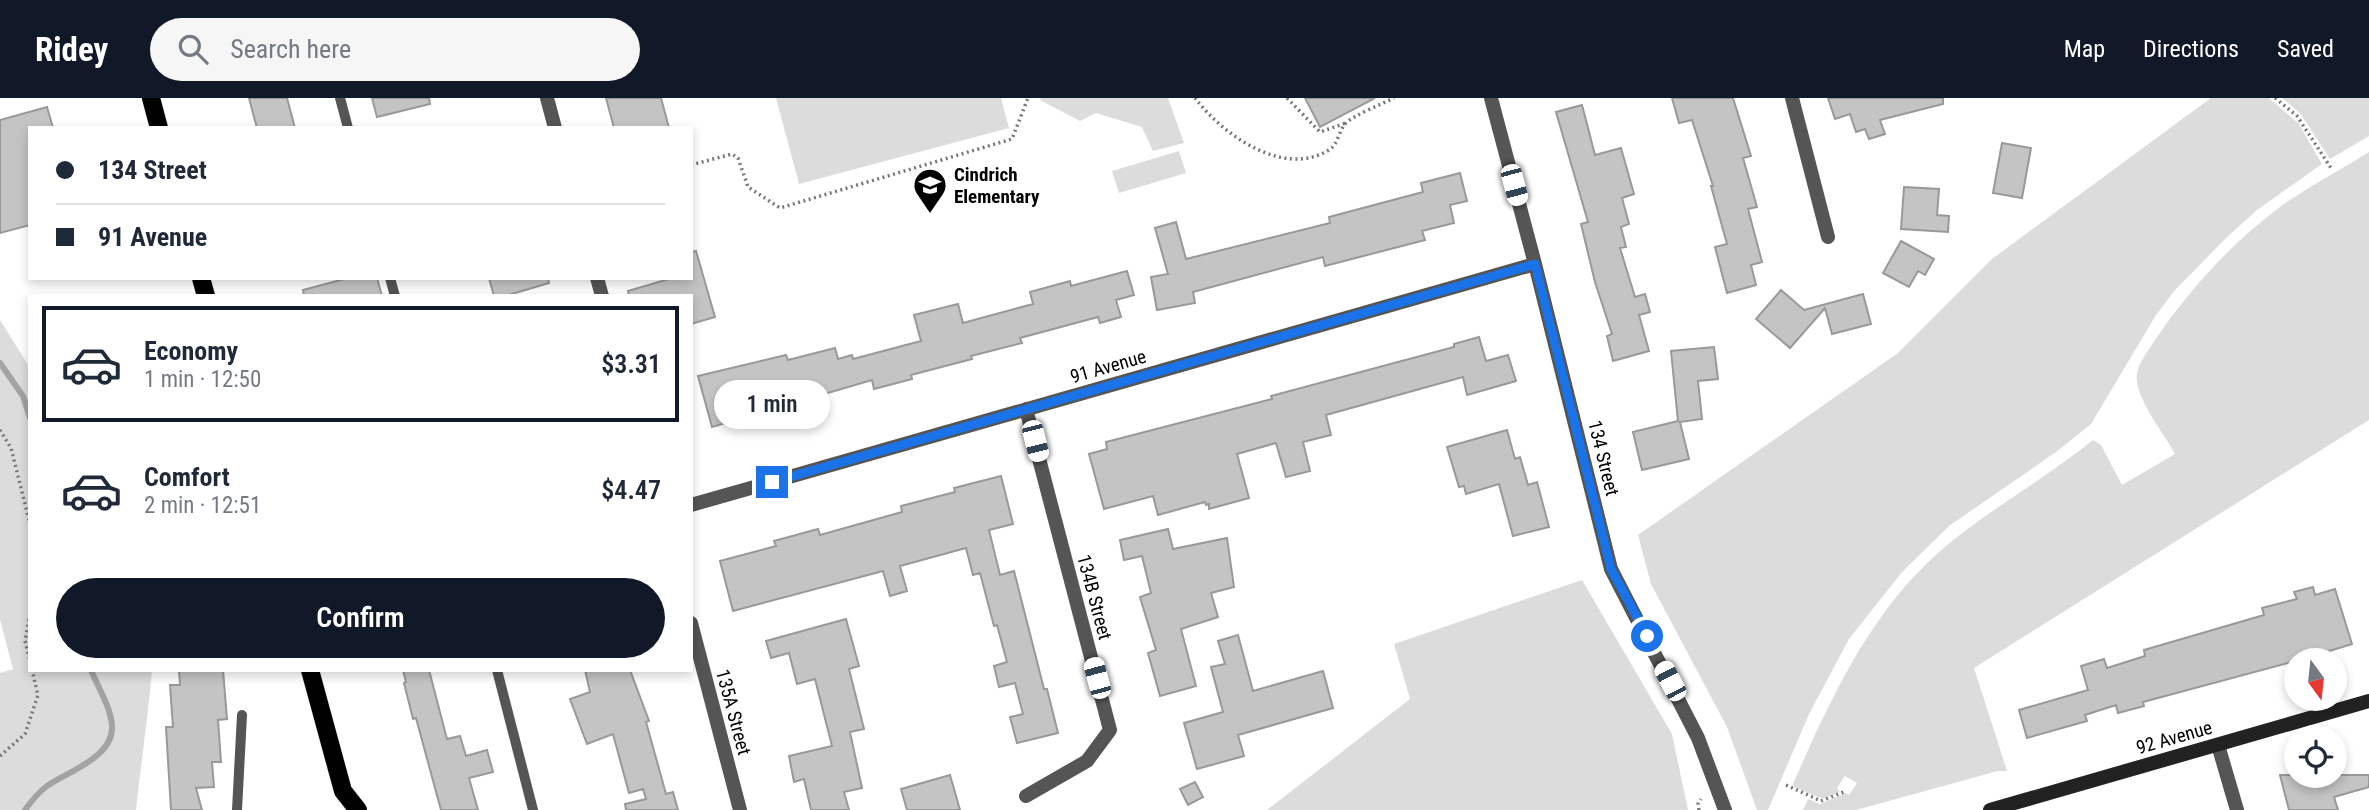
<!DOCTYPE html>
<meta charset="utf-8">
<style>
:root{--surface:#fff;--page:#f6f6f7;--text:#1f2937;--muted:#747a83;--line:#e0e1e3;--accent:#111827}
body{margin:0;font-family:"Roboto Condensed",sans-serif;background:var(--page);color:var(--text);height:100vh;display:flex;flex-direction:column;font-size:26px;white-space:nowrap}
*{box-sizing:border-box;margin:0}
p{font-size:23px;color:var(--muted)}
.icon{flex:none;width:38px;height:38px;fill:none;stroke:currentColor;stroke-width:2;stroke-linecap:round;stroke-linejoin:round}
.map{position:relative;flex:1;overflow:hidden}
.panel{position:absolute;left:28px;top:196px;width:665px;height:378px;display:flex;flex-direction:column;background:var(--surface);border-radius:0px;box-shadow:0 4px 10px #0003}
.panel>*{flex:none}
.guide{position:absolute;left:28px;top:28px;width:665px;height:154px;border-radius:0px;box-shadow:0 4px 10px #0003;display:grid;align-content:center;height:154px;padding:0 28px;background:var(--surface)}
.needle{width:46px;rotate:165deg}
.tools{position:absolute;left:2284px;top:550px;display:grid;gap:14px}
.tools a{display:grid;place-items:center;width:63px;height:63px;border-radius:50%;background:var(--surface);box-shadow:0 4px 10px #0003;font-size:35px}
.end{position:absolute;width:32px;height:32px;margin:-16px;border:9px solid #1a73e8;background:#fff;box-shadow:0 0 0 4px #fff}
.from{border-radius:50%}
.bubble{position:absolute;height:49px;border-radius:24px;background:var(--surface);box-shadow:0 4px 10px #0003;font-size:23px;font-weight:600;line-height:49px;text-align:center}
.car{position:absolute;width:21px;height:42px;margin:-21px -10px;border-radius:9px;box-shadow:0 0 5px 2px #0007;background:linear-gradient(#fff 24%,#345 0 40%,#fff 0 76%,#345 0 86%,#fff 0)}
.guide b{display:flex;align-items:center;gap:24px;height:66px;font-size:26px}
.guide b+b{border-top:2px solid var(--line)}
.guide i{width:18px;height:18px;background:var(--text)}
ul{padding:12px 0 0;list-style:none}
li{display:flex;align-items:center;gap:21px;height:116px;margin:0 14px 10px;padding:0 14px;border:4px solid transparent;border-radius:0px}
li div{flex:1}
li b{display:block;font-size:26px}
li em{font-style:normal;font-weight:600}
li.current{border-color:var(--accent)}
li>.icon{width:63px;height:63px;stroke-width:1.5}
.primary-button{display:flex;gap:14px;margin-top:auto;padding:14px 28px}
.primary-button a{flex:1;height:80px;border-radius:42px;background:var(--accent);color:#fff;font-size:28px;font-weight:600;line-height:80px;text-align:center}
header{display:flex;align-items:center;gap:42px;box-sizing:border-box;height:98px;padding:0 35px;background:var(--accent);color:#fff}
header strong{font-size:33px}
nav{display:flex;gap:38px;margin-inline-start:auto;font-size:24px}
.search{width:490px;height:63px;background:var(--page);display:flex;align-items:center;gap:18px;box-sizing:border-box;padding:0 24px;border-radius:38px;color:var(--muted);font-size:26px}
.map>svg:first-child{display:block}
.green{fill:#dcdcdc}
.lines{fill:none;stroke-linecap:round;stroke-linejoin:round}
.stream{stroke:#a3a3a3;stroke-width:6}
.building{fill:#c4c4c4;stroke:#999;stroke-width:2}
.primary-casing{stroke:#dbdbdb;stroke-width:19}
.path{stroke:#777;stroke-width:3.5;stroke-dasharray:2 3.5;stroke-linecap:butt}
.lane{stroke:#555;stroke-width:10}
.street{stroke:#555;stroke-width:14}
.secondary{stroke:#222;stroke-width:14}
.primary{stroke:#000;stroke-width:18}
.route{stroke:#1a73e8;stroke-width:9}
.labels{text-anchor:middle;stroke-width:7;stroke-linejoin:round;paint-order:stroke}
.poi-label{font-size:19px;font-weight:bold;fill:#000;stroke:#fff;text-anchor:start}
.street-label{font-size:19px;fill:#000;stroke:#fff}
</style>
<header>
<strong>Ridey</strong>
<div class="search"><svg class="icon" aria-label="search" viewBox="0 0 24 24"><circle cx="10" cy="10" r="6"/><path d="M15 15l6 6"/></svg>Search here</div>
<nav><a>Map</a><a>Directions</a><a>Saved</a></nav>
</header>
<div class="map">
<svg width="2369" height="712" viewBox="0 0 2369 712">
<rect width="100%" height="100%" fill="#fff"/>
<path class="green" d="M 776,0 L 1001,0 L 1009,30 L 799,86 Z
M 1041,0 L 1168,0 L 1184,45 L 1153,53 L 1142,29 L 1096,15 L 1080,23 L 1040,2 Z
M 2211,0 L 2269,0 L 2299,26 L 2322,66 L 2257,112 L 2227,139 L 2175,192 L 2156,217 L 2091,326 L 2056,354 L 1949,428 L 1902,474 L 1849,541 L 1809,616 L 1768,712 L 1757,712 L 1727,629 L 1651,486 L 1638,437 L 1898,255 L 1992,161 Z
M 2282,0 L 2369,0 L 2369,38 L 2330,61 L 2300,15 Z
M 1179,53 L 1186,75 L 1119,95 L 1112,73 Z
M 2369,54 L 2369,322 L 1974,570 L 2007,673 L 1998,673 L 1856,712 L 1803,712 L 1808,701 L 1820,706 L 1846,695 L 1849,697 L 1857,685 L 1845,678 L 1837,690 L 1840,694 L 1823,701 L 1794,689 L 1793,686 C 1830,602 1869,516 1939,454 C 1987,412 2044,382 2093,342 L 2101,347 L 2122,387 L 2175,356 C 2165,336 2133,299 2137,275 C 2139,263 2157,240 2164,229 C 2198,182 2239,138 2287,104 C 2313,86 2342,71 2369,54 Z
M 0,222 L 30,270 L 30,572 L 152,572 C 148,619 141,665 136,712 L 0,712 L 0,575 L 13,571 L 0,522 Z
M 1582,482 L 1672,636 L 1688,712 L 1267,712 L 1410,601 L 1394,546 Z"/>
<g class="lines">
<path class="stream" d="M 0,265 L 23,298 L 30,320
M 25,712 C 32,702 38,695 47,688 C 67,674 114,659 112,628 C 111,610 98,589 91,572"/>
</g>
<path class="building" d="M 249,0 L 287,0 L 295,30 L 257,30 Z
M 372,0 L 429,0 L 430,6 L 377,19 Z
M 606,0 L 661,0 L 669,30 L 614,30 Z
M 1305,0 L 1375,0 L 1320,29 Z
M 1672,0 L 1733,0 L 1751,58 L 1743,60 L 1757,109 L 1748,111 L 1762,164 L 1751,167 L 1756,187 L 1727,195 L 1715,149 L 1727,146 L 1711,88 L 1713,88 L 1692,22 L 1679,25 Z
M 1828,0 L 1943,0 L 1943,6 L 1880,22 L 1885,36 L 1869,41 L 1865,31 L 1856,34 L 1850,16 L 1835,21 Z
M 1582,7 L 1595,57 L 1621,50 L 1634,96 L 1622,100 L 1629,126 L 1621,129 L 1626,149 L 1620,150 L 1635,199 L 1645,196 L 1650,214 L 1639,217 L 1649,253 L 1613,263 L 1607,238 L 1612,236 L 1595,184 L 1581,126 L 1588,124 L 1556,14 Z
M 47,9 L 53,30 L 30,30 L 30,127 L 0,135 L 0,22 Z
M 2002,45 L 2031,50 L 2022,100 L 1993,95 Z
M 1460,75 L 1467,103 L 1450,107 L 1454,125 L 1422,133 L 1425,142 L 1325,168 L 1323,159 L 1193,194 L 1195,205 L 1157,212 L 1151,179 L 1168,176 L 1155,130 L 1176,124 L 1186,161 L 1330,125 L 1329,119 L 1423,94 L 1421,85 Z
M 1904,89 L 1939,91 L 1937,117 L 1949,118 L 1948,134 L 1901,131 Z
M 1901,143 L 1934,161 L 1925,177 L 1918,173 L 1909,189 L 1883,175 Z
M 696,153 L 715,219 L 691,226 L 691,198 L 629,198 L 628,193 L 672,180 L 691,180 L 691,154 Z
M 1127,173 L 1134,197 L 1116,202 L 1121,219 L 1100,225 L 1098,219 L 1020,240 L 1022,245 L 971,258 L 972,261 L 911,277 L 912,281 L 874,291 L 872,282 L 712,329 L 698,278 L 786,257 L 788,262 L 835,250 L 838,261 L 852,257 L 853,261 L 921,243 L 914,217 L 958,206 L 963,225 L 1033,206 L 1030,194 L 1070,183 L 1071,188 Z
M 348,180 L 377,180 L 382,198 L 304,198 L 303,192 Z
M 489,180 L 548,180 L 549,185 L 505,198 L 494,198 Z
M 1781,192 L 1804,212 L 1863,196 L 1871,226 L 1832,236 L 1825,210 L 1790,250 L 1756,221 Z
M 1479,239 L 1486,263 L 1508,257 L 1516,283 L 1467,297 L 1463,279 L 1326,317 L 1331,337 L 1303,344 L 1310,373 L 1286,379 L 1276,345 L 1237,356 L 1249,400 L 1209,411 L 1209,406 L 1206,407 L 1205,404 L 1158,417 L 1153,398 L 1104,411 L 1089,356 L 1107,351 L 1106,344 L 1272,301 L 1271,298 L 1454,249 L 1454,246 Z
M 1714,249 L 1718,281 L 1698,283 L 1702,321 L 1680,324 L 1689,361 L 1642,372 L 1633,334 L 1678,323 L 1671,253 Z
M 1507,332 L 1515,361 L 1520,359 L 1528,387 L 1537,384 L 1549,429 L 1513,438 L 1499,386 L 1466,396 L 1464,388 L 1459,389 L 1447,349 Z
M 1001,378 L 1013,426 L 989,432 L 1000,477 L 1014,473 L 1044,591 L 1047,591 L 1058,635 L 1017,645 L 1010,619 L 1023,616 L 1015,585 L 999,589 L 994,568 L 1007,564 L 997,527 L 994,528 L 980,475 L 973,477 L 966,450 L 900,468 L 907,493 L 890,498 L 883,473 L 733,513 L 720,463 L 776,448 L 774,443 L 818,431 L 820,437 L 902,414 L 901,408 L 955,394 L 954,390 Z
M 1168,431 L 1173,451 L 1227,440 L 1234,489 L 1211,495 L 1218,519 L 1181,531 L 1196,588 L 1160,598 L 1148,555 L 1156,552 L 1140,499 L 1151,495 L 1142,458 L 1124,462 L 1120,442 Z
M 2313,489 L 2315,497 L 2335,491 L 2352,546 L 2303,561 L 2143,604 L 2144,608 L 2118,615 L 2116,607 L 2085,617 L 2087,623 L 2027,640 L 2019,612 L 2088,592 L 2081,568 L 2104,561 L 2107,570 L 2145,558 L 2144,552 L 2264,517 L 2262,510 L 2297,501 L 2294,494 Z
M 846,521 L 859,568 L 849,571 L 864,631 L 850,634 L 862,690 L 844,694 L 849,712 L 811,712 L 804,681 L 794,684 L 789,658 L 832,648 L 815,581 L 797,586 L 789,555 L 771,560 L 766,543 Z
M 1238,537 L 1253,593 L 1323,573 L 1333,610 L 1238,637 L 1244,658 L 1197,671 L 1184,625 L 1223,614 L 1211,569 L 1225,566 L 1218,543 Z
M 179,572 L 223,572 L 227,621 L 218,622 L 221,664 L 212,664 L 214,689 L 196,690 L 202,712 L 171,712 L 166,629 L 173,629 L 170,587 L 180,587 Z
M 403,572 L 429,572 L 447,641 L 460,638 L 466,658 L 487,652 L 493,674 L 469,680 L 478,712 L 441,712 L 416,620 L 413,621 L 404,585 L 406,584 Z
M 585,572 L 630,572 L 649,623 L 646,624 L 666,696 L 673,694 L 678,712 L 626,712 L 625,706 L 646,701 L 643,691 L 629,695 L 613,636 L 587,646 L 570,601 L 590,594 Z
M 950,677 L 960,712 L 907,712 L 901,691 Z
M 2280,677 L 2369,677 L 2369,689 L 2334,699 L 2338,712 L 2289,712 Z
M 1195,684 L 1203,699 L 1188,707 L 1180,691 Z"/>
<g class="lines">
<defs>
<path id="primary" d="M 151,0 L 159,30
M 201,180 L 206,198
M 310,572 L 343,693 L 358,712"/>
</defs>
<use href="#primary" class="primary-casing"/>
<path class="path" d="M 1195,0 C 1223,37 1283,80 1329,52 C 1338,47 1339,32 1346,25 C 1354,17 1382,6 1394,0
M 1287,0 L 1320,34 L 1346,25
M 2275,0 L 2297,18 L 2331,70
M 691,67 L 732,56 L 738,60 L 748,89 L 780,110 L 1012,41 L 1028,0
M 0,332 L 11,350 L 30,426
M 30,516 L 25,543 L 30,563
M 0,658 L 25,636 L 38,597 L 32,572
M 1786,687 L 1821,703 L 1844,694
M 1699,712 L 1698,706 L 1701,701"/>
<path class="lane" d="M 340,0 L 348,30
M 390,180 L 395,198
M 497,572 L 533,712
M 237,712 L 242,617"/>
<path class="street" d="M 547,0 L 555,30
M 1491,0 L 1535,166 L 1611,471 L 1698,640 L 1725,712
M 1792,0 L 1828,139
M 597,180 L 602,198
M 691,407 L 1535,166
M 691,525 L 740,712
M 2218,647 L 2237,712
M 1026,698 L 1087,663 L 1110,632 L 1026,311"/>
<path class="secondary" d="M 1990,712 L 2369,603"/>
<use href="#primary" class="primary"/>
</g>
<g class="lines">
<path class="route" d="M 772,384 L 1535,166 L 1611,471 L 1647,538"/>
</g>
<defs>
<symbol id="school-pin" viewBox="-11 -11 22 30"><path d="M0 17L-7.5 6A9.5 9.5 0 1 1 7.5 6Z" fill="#000" stroke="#fff"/><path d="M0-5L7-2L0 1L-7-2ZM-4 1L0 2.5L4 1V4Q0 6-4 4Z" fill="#fff"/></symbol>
</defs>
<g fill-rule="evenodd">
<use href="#school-pin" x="911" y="68" width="38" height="52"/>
</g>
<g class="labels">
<g class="poi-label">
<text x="954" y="83">Cindrich<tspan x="954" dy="22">Elementary</tspan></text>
</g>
<g class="street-label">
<text transform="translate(1108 268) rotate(-16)" y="7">91 Avenue</text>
<text transform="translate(1604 360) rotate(76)" y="7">134 Street</text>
<text transform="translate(1095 499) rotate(75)" y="7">134B Street</text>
<text transform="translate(734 614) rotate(75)" y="7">135A Street</text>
<text transform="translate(2174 639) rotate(-16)" y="7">92 Avenue</text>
</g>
</g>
</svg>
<div class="tools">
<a><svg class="needle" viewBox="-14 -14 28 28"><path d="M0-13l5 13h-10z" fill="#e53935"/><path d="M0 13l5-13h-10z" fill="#747a83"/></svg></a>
<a><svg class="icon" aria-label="locate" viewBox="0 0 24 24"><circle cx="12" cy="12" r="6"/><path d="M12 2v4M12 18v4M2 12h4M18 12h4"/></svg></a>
</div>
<i class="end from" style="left:1647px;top:538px"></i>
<i class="end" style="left:772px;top:384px"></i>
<div class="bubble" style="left:714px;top:282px;width:116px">1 min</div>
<i class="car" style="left:1514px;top:87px;rotate:165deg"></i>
<i class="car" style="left:1035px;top:343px;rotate:166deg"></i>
<i class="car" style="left:1097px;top:580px;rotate:345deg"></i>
<i class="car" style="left:1670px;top:583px;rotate:332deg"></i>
<div class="guide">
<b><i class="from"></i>134 Street</b>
<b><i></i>91 Avenue</b>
</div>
<section class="panel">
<ul>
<li class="current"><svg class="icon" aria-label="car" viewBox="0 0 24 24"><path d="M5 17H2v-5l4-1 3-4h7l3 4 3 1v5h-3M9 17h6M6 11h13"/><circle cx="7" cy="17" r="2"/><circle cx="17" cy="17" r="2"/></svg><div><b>Economy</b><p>1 min · 12:50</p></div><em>$3.31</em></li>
<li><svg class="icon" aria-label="car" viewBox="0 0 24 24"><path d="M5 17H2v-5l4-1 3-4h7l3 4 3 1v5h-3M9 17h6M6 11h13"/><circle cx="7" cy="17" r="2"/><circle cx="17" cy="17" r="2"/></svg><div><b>Comfort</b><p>2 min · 12:51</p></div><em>$4.47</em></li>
</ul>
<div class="primary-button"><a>Confirm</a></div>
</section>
</div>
